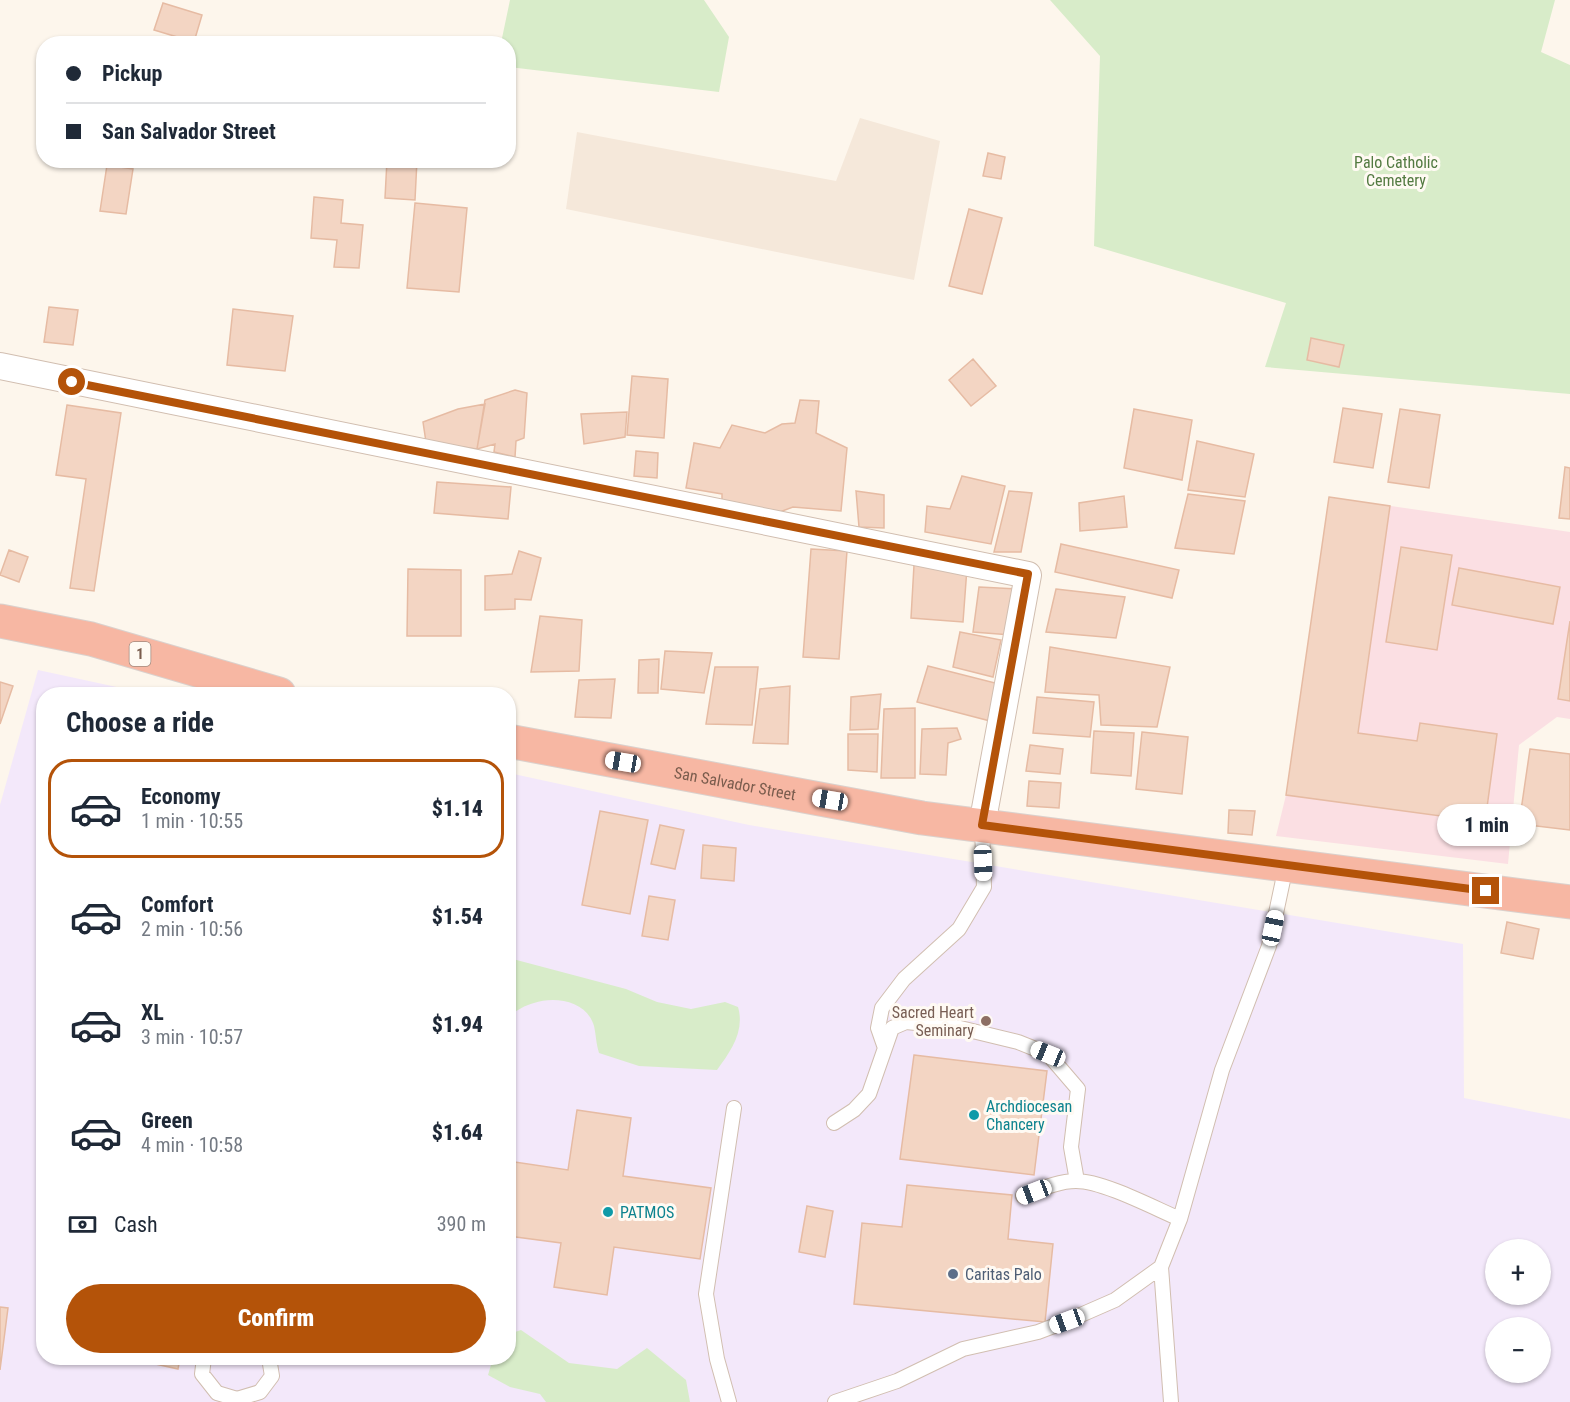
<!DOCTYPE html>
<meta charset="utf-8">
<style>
:root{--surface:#fff;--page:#f6f6f7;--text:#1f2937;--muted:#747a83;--line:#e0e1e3;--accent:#b45309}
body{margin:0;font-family:"Roboto Condensed",sans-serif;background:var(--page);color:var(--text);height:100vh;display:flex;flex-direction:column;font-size:22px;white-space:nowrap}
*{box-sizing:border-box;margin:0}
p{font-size:20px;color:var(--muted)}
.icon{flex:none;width:33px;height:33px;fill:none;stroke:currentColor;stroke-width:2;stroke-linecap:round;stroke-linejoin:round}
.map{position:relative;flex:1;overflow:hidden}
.drawer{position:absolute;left:36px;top:687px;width:480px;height:678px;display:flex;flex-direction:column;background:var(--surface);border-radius:24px;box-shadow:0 2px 4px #0004}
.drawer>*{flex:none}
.guide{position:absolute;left:36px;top:36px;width:480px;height:132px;border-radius:24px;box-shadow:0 2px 4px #0004;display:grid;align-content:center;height:132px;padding:0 30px;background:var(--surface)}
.buttons{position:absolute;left:1485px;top:1239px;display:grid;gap:12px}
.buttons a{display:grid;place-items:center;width:66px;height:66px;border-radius:50%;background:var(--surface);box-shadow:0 2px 4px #0004;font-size:30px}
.end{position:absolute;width:27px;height:27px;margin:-14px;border:8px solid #b45309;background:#fff;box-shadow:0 0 0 3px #fff}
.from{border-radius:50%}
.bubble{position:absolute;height:42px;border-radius:21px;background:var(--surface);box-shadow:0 2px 4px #0004;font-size:20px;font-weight:800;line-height:42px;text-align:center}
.car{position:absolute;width:18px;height:36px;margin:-18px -9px;border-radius:8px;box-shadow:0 0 4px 2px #0007;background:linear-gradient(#fff 24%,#345 0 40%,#fff 0 76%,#345 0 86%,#fff 0)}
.guide b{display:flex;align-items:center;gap:21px;height:57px;font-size:22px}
.guide b+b{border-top:2px solid var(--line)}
.guide i{width:15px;height:15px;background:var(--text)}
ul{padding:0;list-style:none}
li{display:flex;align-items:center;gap:18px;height:99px;margin:0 12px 9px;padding:0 18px;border:3px solid transparent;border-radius:24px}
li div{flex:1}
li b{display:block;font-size:22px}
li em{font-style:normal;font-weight:800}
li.active{border-color:var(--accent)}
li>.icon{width:54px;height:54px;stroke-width:1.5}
h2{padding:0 30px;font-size:27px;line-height:72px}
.pay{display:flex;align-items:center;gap:15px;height:66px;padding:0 30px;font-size:22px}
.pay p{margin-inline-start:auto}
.primary-button{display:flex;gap:12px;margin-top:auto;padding:12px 30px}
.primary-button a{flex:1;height:69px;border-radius:36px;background:var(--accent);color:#fff;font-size:24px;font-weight:800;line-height:69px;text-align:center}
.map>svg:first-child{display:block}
.residential{fill:#f5e8da}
.education{fill:#f3e8fa;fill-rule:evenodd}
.medical{fill:#fbdfe3}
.green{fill:#d8ecc9}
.building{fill:#f3d5c3;stroke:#e6bba3;stroke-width:1.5}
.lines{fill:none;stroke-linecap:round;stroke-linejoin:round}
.lane-casing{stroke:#d1beb0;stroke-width:16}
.street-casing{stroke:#d1beb0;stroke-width:28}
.highway-casing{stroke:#dad1cd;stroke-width:35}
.lane{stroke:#fff;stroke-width:14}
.street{stroke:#fff;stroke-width:26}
.highway{stroke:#f7b7a3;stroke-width:33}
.route{stroke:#b45309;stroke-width:8}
.education-dot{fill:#8d6e63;stroke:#fffaf3;stroke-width:2}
.culture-dot{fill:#0f9aa8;stroke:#fffaf3;stroke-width:2}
.service-dot{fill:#5c6f8a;stroke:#fffaf3;stroke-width:2}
.labels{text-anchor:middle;stroke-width:6;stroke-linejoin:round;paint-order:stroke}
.shield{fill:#fffaf3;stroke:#a28b7f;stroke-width:1.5}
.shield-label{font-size:15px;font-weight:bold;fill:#7a5c4d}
.park-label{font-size:16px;fill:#537a41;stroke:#fffaf3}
.street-label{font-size:16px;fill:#7a5c4d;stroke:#fffaf3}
.education-label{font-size:16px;fill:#785e54;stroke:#fffaf3;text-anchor:end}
.culture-label{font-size:16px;fill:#0d838f;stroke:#fffaf3;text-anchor:start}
.service-label{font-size:16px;fill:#4e5e75;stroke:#fffaf3;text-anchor:start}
</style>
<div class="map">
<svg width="1570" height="1402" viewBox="0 0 1570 1402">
<rect width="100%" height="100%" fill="#fdf6ec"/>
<path class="residential" d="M 860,118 L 940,141 L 914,280 L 566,209 L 577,132 L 836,181 Z"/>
<path class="education" d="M 38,670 L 149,694 L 44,694 L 44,1358 L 508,1358 L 509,773 L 749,825 L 1463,944 L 1464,1098 L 1570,1119 L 1570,1402 L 0,1402 L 0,805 ZM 1496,1250 L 1540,1250 L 1540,1294 L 1496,1294 ZM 1496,1328 L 1540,1328 L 1540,1372 L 1496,1372 Z"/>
<path class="medical" d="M 1329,497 L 1570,532 L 1570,719 L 1557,717 L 1519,745 L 1508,864 L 1276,836 L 1286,795 Z"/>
<path class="green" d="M 510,0 L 704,0 L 729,37 L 719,92 L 509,67 L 508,44 L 501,43 Z
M 1050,0 L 1555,0 L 1541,52 L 1570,65 L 1570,394 L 1265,367 L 1286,303 L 1094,246 L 1100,56 Z
M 509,958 L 626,989 L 657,1002 L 691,1009 L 725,1002 L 738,1007 C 745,1031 731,1051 717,1070 L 639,1066 L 599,1053 C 596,1043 596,1035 594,1026 C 587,1001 555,996 534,1003 C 525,1005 517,1011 509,1015 Z
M 521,1330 L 569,1363 L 617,1369 L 647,1348 L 686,1380 L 690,1402 L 546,1402 L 540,1394 L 510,1387 L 488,1375 L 493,1358 L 508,1358 L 509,1334 Z"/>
<path class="building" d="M 163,3 L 202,15 L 194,42 L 154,30 Z
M 988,153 L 1005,157 L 1001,179 L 983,176 Z
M 387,160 L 417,160 L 415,200 L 385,198 Z
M 107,165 L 133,169 L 126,214 L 100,211 Z
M 314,197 L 343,200 L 341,223 L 363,225 L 359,268 L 334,267 L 337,240 L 311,238 Z
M 415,203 L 467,208 L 459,292 L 407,288 Z
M 969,209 L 1002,218 L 982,294 L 949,286 Z
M 49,307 L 78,310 L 73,345 L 44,342 Z
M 233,309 L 293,316 L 285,371 L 227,365 Z
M 1311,338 L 1344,345 L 1339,367 L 1307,360 Z
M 973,359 L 996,386 L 971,406 L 949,380 Z
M 632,376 L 668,379 L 664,438 L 627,435 Z
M 515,390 L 527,393 L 524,438 L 516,441 L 515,457 L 494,452 L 495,444 L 477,449 L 485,400 Z
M 800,400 L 819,401 L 816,433 L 847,448 L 841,511 L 793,507 L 777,513 L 722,507 L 722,494 L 686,488 L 694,443 L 720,448 L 732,425 L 765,433 L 782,424 L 795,423 Z
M 485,404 L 477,449 L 426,442 L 423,422 L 458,409 Z
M 67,405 L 121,413 L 94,591 L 70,588 L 86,479 L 56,475 Z
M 1343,408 L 1382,414 L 1373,468 L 1334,462 Z
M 1134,409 L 1192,420 L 1182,480 L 1124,468 Z
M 1400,409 L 1440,415 L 1429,488 L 1388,482 Z
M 627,412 L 625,437 L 584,444 L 581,414 Z
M 1197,441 L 1254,454 L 1245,497 L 1188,490 Z
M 636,451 L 658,453 L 657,478 L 634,476 Z
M 1565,467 L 1570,468 L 1570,519 L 1559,518 Z
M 962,476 L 1005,486 L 991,544 L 925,532 L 927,506 L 950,509 Z
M 437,482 L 511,487 L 508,519 L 434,513 Z
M 856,491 L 884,495 L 884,528 L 859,527 Z
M 1009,491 L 1032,493 L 1021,552 L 994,552 Z
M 1188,494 L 1245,501 L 1234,554 L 1175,548 Z
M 1124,496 L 1127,527 L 1080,531 L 1079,503 Z
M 1329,497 L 1390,506 L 1358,733 L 1417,741 L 1420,723 L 1497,734 L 1485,822 L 1286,795 Z
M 1061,544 L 1179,570 L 1172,598 L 1055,572 Z
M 1401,547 L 1452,555 L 1437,650 L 1386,642 Z
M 811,549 L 847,551 L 839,659 L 803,657 Z
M 9,550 L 28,557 L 19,582 L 0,575 Z
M 519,551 L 541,558 L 531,600 L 515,599 L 515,609 L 485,610 L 485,576 L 512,574 Z
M 914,565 L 967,568 L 963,622 L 911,618 Z
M 1459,568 L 1560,587 L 1553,624 L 1452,605 Z
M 408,569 L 461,570 L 461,636 L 407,636 Z
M 979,587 L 1020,589 L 1011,635 L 973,632 Z
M 1056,589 L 1125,597 L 1116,638 L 1046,632 Z
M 540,616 L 582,620 L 579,671 L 531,672 Z
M 1570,621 L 1570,701 L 1558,699 Z
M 960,632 L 1001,640 L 993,677 L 953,667 Z
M 1050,647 L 1170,667 L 1157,727 L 1101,725 L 1099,695 L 1045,692 Z
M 665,651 L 712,653 L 704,693 L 661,689 Z
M 659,659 L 658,693 L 638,693 L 639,660 Z
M 928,666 L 1003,685 L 994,722 L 917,702 Z
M 715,667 L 758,667 L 752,725 L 706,724 Z
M 615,679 L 611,718 L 575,717 L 579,680 Z
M 0,682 L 13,686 L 0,724 Z
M 790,686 L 788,744 L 753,743 L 760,689 Z
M 881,694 L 878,729 L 850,730 L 851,697 Z
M 1037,697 L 1094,702 L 1090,737 L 1033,733 Z
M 915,708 L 915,778 L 881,778 L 884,709 Z
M 957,728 L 961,739 L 948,743 L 946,775 L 920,774 L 922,729 Z
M 1094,731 L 1134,733 L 1131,776 L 1091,773 Z
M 1142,732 L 1188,737 L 1182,794 L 1136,789 Z
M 848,734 L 878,734 L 877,772 L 848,770 Z
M 1030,745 L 1063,749 L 1060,774 L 1026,771 Z
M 1530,749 L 1570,754 L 1570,830 L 1519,824 Z
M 1029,781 L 1061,783 L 1059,808 L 1027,806 Z
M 1229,810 L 1255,811 L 1252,835 L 1228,833 Z
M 600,811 L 648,820 L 630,914 L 582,905 Z
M 660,825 L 684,830 L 675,869 L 651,864 Z
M 703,845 L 736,848 L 734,881 L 701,878 Z
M 649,896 L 675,900 L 668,940 L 642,936 Z
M 1507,922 L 1539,929 L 1533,959 L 1501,953 Z
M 914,1055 L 1047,1071 L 1034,1175 L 900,1159 Z
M 577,1110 L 631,1118 L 623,1176 L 711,1188 L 700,1259 L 614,1247 L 607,1295 L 554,1287 L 561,1243 L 508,1236 L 508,1161 L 568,1170 Z
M 907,1185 L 1012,1195 L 1008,1239 L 1053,1244 L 1045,1322 L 854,1304 L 862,1223 L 902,1227 Z
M 807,1206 L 833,1211 L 825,1257 L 799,1252 Z
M 0,1307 L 8,1308 L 0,1370 Z
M 129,1358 L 180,1358 L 178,1369 Z"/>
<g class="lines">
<defs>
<path id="lane" d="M 885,1048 L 878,1028 L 882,1008 L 904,979 L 959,929 L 984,887 L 982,826
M 834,1123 L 854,1110 L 869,1094 L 892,1028 L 906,1022 L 956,1027 L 1018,1042 L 1048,1054 L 1078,1089 L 1071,1147 L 1077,1181
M 1023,1196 C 1039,1190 1058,1181 1076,1181 C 1103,1181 1154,1208 1180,1219
M 204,1358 L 202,1374 L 217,1393 L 237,1399 L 260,1392 L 272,1376 L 269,1358
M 729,1402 L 717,1359 L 706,1294 L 734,1108
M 835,1402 L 897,1381 L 963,1349 L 1038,1332 L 1067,1321 L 1115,1300 L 1161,1267
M 1171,1402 L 1161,1267 L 1180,1219 L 1222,1070 L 1269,946 L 1286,866"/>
<path id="street" d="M 0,366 L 1028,575 L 982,825"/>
<g id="highway">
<path d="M 0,621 L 91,639 L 279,694"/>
<path id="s1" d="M 508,741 L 922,818 L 1570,902"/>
</g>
</defs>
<use href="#lane" class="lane-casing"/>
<use href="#street" class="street-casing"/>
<use href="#highway" class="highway-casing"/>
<use href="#lane" class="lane"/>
<use href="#street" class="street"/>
<use href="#highway" class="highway"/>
</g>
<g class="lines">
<path class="route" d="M 72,382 L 1028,574 L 982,825 L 1486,891"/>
</g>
<circle class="education-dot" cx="986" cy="1021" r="6"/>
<g class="culture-dot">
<circle cx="974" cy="1115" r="6"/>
<circle cx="608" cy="1212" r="6"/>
</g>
<circle class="service-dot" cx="953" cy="1274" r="6"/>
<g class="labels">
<rect class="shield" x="129.5" y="642" width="21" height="24" rx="4.5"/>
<g class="shield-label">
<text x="140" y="659">1</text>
</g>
<g class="park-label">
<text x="1396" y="168">Palo Catholic<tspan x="1396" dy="18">Cemetery</tspan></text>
</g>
<g class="street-label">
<text dy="6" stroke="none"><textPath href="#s1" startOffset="231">San Salvador Street</textPath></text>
</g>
<g class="education-label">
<text x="974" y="1018">Sacred Heart<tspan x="974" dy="18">Seminary</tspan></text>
</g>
<g class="culture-label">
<text x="986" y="1112">Archdiocesan<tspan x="986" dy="18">Chancery</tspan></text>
<text x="620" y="1218">PATMOS</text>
</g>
<g class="service-label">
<text x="965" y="1280">Caritas Palo</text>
</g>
</g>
</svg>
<div class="buttons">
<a>+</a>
<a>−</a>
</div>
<i class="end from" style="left:72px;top:382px"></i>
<i class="end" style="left:1486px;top:891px"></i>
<div class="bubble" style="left:1437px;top:804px;width:99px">1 min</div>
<i class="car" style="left:623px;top:762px;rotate:280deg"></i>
<i class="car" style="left:830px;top:800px;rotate:280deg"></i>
<i class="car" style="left:983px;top:863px;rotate:178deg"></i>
<i class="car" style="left:1273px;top:928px;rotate:12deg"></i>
<i class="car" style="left:1048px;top:1054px;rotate:292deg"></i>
<i class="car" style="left:1034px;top:1192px;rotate:249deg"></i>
<i class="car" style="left:1067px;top:1321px;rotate:250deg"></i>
<div class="guide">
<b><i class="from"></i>Pickup</b>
<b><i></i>San Salvador Street</b>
</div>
<section class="drawer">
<h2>Choose a ride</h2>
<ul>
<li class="active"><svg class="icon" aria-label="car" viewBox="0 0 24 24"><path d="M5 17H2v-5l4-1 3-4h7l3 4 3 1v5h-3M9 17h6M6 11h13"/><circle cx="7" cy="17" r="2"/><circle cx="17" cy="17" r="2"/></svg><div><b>Economy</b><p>1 min · 10:55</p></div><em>$1.14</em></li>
<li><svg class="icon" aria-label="car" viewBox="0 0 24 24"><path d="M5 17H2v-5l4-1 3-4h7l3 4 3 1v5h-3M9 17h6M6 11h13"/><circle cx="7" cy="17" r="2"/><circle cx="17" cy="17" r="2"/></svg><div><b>Comfort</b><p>2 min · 10:56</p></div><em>$1.54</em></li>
<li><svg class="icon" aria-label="car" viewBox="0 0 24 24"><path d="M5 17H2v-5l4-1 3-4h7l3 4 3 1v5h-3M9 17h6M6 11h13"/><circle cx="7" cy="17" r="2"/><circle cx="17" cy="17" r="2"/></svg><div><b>XL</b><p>3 min · 10:57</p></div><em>$1.94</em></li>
<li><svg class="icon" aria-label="car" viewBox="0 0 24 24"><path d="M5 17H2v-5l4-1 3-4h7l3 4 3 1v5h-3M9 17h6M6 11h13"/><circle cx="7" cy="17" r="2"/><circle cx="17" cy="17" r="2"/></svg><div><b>Green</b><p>4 min · 10:58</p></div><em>$1.64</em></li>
</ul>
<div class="pay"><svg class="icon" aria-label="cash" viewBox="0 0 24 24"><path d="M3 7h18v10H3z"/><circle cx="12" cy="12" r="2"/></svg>Cash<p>390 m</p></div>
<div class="primary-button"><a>Confirm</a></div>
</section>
</div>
